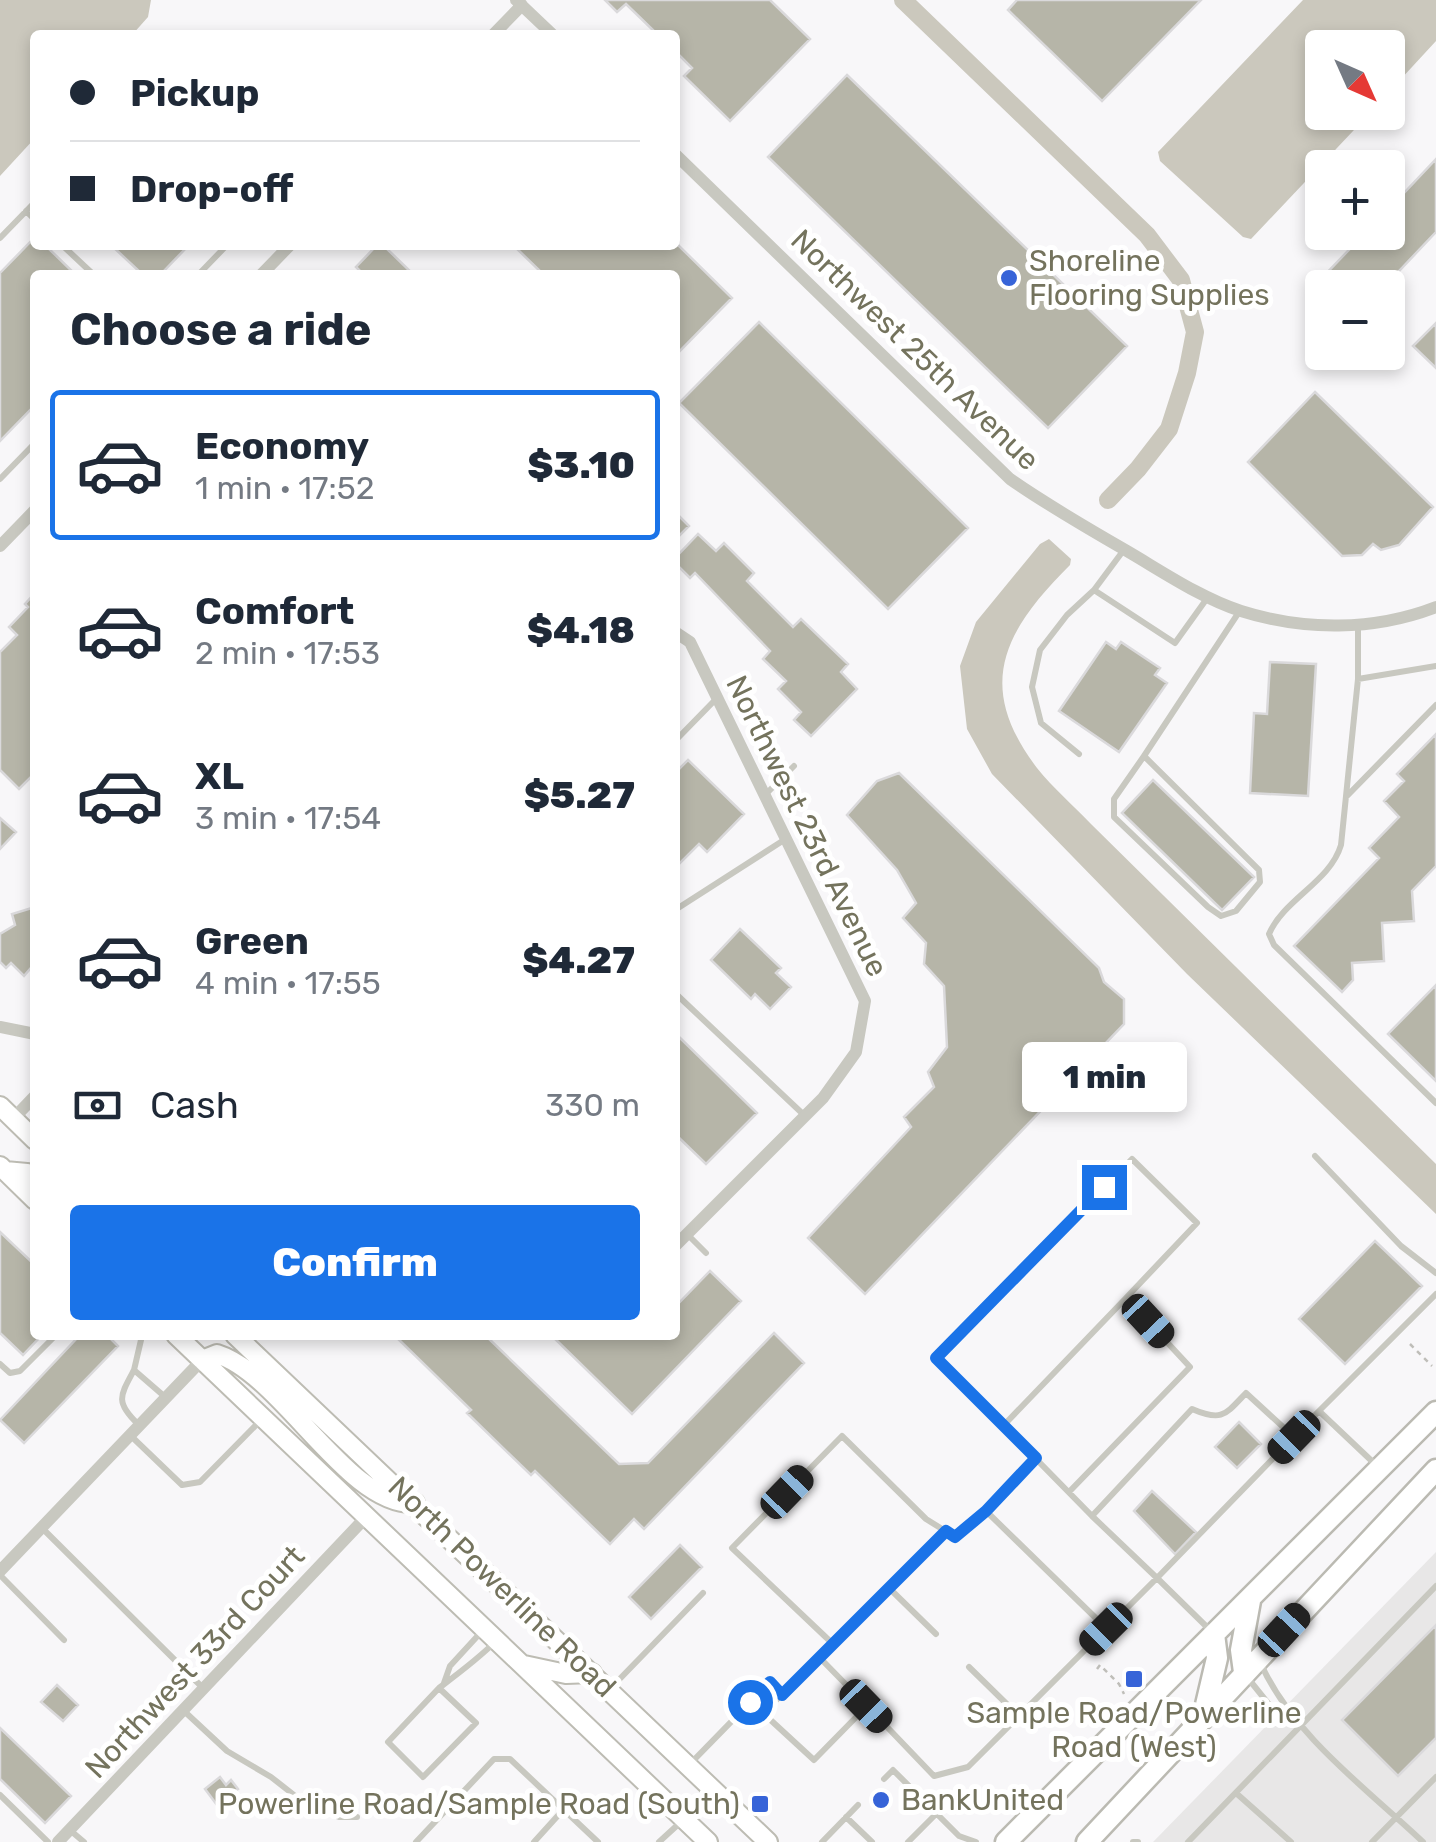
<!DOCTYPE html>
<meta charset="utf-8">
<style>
:root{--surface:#fff;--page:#f2f2f3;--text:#1f2937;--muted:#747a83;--line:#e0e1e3;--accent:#1a73e8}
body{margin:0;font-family:Rubik,sans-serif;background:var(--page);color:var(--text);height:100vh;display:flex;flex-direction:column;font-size:38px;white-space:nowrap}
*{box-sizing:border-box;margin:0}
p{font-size:32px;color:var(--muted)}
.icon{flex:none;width:55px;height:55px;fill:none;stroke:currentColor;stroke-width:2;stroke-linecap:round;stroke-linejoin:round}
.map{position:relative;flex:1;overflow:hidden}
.details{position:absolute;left:30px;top:270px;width:650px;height:1070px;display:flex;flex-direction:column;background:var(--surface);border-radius:10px;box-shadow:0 5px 15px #0003}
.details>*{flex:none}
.guide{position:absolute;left:30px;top:30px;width:650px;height:220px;border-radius:10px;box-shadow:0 5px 15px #0003;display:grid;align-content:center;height:220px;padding:0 40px;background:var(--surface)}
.needle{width:65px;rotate:135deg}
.fabs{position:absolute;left:1305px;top:30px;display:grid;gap:20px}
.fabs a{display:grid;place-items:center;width:100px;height:100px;border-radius:10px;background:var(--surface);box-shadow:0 5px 15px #0003;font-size:50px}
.end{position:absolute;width:45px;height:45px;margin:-22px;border:12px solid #1a73e8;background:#fff;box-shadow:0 0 0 5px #fff}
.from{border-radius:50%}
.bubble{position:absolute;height:70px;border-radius:10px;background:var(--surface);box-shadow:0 5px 15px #0003;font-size:32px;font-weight:800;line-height:70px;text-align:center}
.car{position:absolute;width:30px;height:60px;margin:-30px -15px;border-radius:12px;box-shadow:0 0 8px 2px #0007;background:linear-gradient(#222 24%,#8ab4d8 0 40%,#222 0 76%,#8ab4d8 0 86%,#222 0)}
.guide b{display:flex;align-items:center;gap:35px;height:95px;font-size:38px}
.guide b+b{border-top:2px solid var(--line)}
.guide i{width:25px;height:25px;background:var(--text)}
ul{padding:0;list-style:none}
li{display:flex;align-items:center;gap:30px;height:150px;margin:0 20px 15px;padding:0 20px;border:5px solid transparent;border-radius:10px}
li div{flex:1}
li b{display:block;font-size:38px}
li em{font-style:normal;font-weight:800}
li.active{border-color:var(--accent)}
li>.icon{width:90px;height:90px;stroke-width:1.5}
h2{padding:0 40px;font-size:45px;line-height:120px}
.pay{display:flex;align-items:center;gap:25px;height:110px;padding:0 40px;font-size:38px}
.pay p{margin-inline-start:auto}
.cta{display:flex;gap:20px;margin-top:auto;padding:20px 40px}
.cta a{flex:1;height:115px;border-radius:10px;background:var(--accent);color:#fff;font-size:40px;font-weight:800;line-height:115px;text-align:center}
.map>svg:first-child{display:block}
.built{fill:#e8e7e7}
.water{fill:#cbc8bd}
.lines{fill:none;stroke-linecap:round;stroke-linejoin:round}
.canal{stroke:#cbc8bd;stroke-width:18}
.building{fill:#b6b5a8;stroke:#dad9db;stroke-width:2.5}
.secondary-casing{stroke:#bdbcb3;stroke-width:22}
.primary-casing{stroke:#bbbab2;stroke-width:25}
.path{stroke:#bfbeb9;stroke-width:2.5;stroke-dasharray:5 5;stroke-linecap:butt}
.service{stroke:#c8c8c0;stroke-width:6}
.minor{stroke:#c8c8c0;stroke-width:12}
.secondary{stroke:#fff;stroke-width:18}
.primary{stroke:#fff;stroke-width:20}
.route{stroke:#1a73e8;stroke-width:12}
.poi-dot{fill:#3764d8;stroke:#fff;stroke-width:4}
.labels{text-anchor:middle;stroke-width:10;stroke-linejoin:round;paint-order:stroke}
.poi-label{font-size:30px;fill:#74735d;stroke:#fff;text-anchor:start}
.street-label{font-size:30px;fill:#74735d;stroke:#fff}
</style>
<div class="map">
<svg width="1436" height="1842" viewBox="0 0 1436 1842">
<rect width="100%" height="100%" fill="#f8f7f9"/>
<path class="built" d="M 1436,1552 L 1436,1842 L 1153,1842 Z"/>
<path class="water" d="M 0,0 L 151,0 L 148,17 L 132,35 L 35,35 L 35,138 L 0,176 Z
M 1303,0 L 1436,0 L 1436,41 L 1388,93 L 1388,48 L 1322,48 L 1322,112 L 1370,113 L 1251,239 L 1243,237 L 1160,161 L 1158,152 Z
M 1049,539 L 1071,559 L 1070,565 C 1004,631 974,685 1037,768 C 1053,788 1074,806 1091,824 L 1436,1164 L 1436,1214 L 1187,974 L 992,774 L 967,729 L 960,666 L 976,622 L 1040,544 Z"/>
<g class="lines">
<path class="canal" d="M 903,0 L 1147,235 L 1181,280 L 1195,332 L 1187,373 L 1169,429 L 1138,469 L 1108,500"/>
</g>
<path class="building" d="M 605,0 L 770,0 L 810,39 L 730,121 L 684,76 L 692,68 L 675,51 L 675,35 L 658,35 L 626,4 L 617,12 Z
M 1017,0 L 1201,0 L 1102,101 L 1008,10 Z
M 847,75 L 1127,346 L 1048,428 L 768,157 Z
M 1436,159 L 1436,232 L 1383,288 L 1328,288 L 1320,280 L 1366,232 L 1388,232 L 1388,210 Z
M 35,237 L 35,245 L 45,245 L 76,275 L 35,275 L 35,405 L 0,441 L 0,273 Z
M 675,242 L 732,298 L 675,356 L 675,275 L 544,275 L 513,245 L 675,245 Z
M 111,245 L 189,245 L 160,275 L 143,275 Z
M 377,245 L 383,245 L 414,275 L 364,275 L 356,267 Z
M 759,322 L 968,528 L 888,609 L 679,403 Z
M 1436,323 L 1436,368 L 1413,346 Z
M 1315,392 L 1433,507 L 1399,545 L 1381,550 L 1373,544 L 1362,555 L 1342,556 L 1248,462 Z
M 675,512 L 689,526 L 675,540 Z
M 698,534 L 716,551 L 724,543 L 754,573 L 747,581 L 793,627 L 801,619 L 848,664 L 841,672 L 857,689 L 811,736 L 794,720 L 801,712 L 778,689 L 786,681 L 763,659 L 770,651 L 695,573 L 690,578 L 675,563 L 675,558 Z
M 35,593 L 35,773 L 19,789 L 0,770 L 0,652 L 17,635 L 9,627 L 28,607 L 25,604 Z
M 1106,642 L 1116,649 L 1121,642 L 1160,668 L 1155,675 L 1167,683 L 1119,752 L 1059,711 Z
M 1270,662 L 1316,664 L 1308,796 L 1250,793 L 1254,713 L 1267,714 Z
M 1436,734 L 1436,866 L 1412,891 L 1414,921 L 1382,923 L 1384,961 L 1352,963 L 1353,980 L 1342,992 L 1294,946 L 1379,858 L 1369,848 L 1399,817 L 1384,801 L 1404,781 L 1397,774 Z
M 688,760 L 744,814 L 707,852 L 699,844 L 675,868 L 675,773 Z
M 899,773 L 1099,968 L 1104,982 L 1124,999 L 1124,1024 L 865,1294 L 808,1238 L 911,1127 L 904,1117 L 934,1087 L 928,1072 L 947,1047 L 944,986 L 924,964 L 926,943 L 903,918 L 916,903 L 897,870 L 847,815 L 877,781 Z
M 1153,780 L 1254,877 L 1222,910 L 1122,813 Z
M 0,818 L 16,832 L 0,849 Z
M 35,907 L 35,975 L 30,969 L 24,976 L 11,963 L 6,968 L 0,962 L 0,934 L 15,925 L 12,914 Z
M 740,929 L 781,968 L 776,973 L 791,987 L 770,1009 L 755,994 L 751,999 L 711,960 Z
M 1436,985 L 1436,1081 L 1388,1034 Z
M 675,1033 L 757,1113 L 706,1164 L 675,1134 Z
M 0,1232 L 35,1265 L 35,1335 L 42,1335 L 23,1355 L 0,1333 Z
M 1375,1241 L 1422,1286 L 1345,1364 L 1299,1319 Z
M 710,1271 L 741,1301 L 632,1414 L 551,1335 L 642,1335 L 645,1338 L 648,1335 L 675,1335 L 675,1307 Z
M 774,1333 L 804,1363 L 644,1529 L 634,1519 L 610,1544 L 535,1471 L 531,1475 L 467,1413 L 471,1410 L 394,1335 L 485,1335 L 619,1464 L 648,1463 Z
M 80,1335 L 107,1335 L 118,1346 L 24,1443 L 0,1420 Z
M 1239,1422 L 1261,1444 L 1237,1468 L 1215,1447 Z
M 1152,1491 L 1196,1532 L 1175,1554 L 1134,1511 Z
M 680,1545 L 702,1567 L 651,1619 L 629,1597 Z
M 1436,1625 L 1436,1738 L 1398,1776 L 1342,1720 Z
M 57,1685 L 78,1705 L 63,1721 L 41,1702 Z
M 0,1728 L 71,1796 L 45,1823 L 0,1779 Z
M 220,1777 L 226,1785 L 231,1780 L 238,1789 L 217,1805 L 205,1789 Z"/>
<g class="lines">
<defs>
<path id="secondary" d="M 0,1106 L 35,1140
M 0,1166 L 35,1200
M 5,1171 L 27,1173 L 35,1177
M 176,1335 L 708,1842
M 235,1335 L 768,1842
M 202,1360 L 217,1354 C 283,1375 348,1507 415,1503
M 524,1665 L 566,1674 L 592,1673"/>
<path id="primary" d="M 1244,1672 L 1241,1650 L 1250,1601
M 1205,1709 L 1217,1658 L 1214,1634
M 1006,1842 L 1436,1412
M 1087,1842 L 1436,1470"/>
</defs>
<use href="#secondary" class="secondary-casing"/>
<use href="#primary" class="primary-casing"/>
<path class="path" d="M 1410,1344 L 1432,1366
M 1097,1669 L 1100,1665 L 1119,1684 L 1124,1694"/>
<path class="service" d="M 195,35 L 199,35
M 26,211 L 35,220
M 0,238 L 35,202
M 62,245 L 94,275
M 198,275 L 227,245
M 0,479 L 35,443
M 1123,551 L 1094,590 L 1175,643 L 1208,597
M 1358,627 L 1358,679 L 1341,845 C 1330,882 1284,899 1269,934 L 1274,945 L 1436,1103
M 1358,679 L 1436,666
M 675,741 L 716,699
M 1079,754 L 1041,723 L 1032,687 L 1040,650 L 1067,615 L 1094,590
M 1144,756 L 1114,799 L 1114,817 L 1208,907 L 1221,916 L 1236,911 L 1260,882 L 1259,870 L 1144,756 L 1239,612
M 764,796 L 794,766
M 1346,797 L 1436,705
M 675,910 L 784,840
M 675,993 L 804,1115
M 1315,1156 L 1401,1246 L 1436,1273
M 688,1235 L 706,1253
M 138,1335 L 141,1340 L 134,1370 L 164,1396
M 0,1364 L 10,1373 L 20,1371 L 56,1335
M 134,1370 C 120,1396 115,1402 138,1424
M 1003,1426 L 1126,1298
M 131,1436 L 182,1485 L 200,1482 L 261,1420
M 1376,1465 L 1319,1411 L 1436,1294
M 1069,1492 L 1190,1367 L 1126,1298 L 1197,1223 L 1132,1159 L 937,1358 C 988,1410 1040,1463 1092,1516
M 986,1511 L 1036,1458
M 41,1527 L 203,1688
M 0,1575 L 64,1640
M 889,1588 L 936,1634
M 1107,1629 L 986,1511 L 955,1537 L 926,1519 L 842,1436 L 732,1548 L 833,1644 L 763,1713 L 814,1760 L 867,1706 L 934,1776 L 968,1767 L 1157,1578 L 1092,1516 L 1192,1409 C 1222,1422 1225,1415 1246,1393 L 1294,1437
M 1211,1631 L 1157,1578 L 1319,1411
M 833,1644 L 946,1531
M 820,1658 L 867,1706
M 1261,1664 C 1292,1734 1367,1789 1423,1842
M 969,1667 L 1019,1716
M 1247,1677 L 1272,1708 L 1295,1723
M 444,1683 L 450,1666 L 484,1629
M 439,1688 L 476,1723 L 423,1777 L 388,1742 L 439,1688 C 459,1673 478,1659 496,1641
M 610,1689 L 703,1593
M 184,1711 L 227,1751 L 271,1777 L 308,1806 L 339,1817 L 357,1817
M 689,1765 L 770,1682 L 782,1695
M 884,1779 L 893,1770 L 959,1836 L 976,1842
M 1236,1793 L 1291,1842
M 0,1795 L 48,1842
M 846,1817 L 872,1842
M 71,1831 L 84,1842
M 416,1842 L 494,1759 L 510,1759 L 598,1842
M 534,1842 L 563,1810
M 659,1842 L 683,1820
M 822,1842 L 858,1805
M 908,1842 L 937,1813
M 1133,1842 L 1138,1842
M 1188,1842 L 1436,1586
M 1372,1842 L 1436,1777"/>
<path class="minor" d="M 516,0 L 553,35
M 493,35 L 522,5
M 675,154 L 1010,479 C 1047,505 1087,528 1127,551 C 1163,572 1201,598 1241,611 C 1304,631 1374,631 1436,607
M 261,275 L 290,245
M 0,546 L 35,510
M 675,632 L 690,642 L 865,1001 L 856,1052 L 823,1098 L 675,1246
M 0,1027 L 35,1034
M 13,1119 L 35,1096
M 0,1571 L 202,1360
M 58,1842 L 367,1516"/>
<use href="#secondary" class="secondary"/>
<use href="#primary" class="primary"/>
</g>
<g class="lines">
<path class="route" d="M 750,1702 L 770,1682 L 782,1695 L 946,1531 L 955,1537 L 986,1511 L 1036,1458 L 936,1358 L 1104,1187"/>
</g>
<g class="poi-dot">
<circle cx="1009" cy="278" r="10"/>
<rect x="1124" y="1669" width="20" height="20" rx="5"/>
<circle cx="881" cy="1800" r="10"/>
<rect x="750" y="1794" width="20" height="20" rx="5"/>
</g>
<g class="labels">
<g class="poi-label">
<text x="1029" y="271">Shoreline<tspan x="1029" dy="34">Flooring Supplies</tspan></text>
<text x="1134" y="1723" text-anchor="middle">Sample Road/Powerline<tspan x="1134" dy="34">Road (West)</tspan></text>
<text x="901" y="1810">BankUnited</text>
<text x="740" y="1814" text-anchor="end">Powerline Road/Sample Road (South)</text>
</g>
<g class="street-label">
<text transform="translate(915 350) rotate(44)" y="10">Northwest 25th Avenue</text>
<text transform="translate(807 826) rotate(64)" y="10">Northwest 23rd Avenue</text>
<text transform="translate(502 1587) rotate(44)" y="10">North Powerline Road</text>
<text transform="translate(195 1662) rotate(-47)" y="10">Northwest 33rd Court</text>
</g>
</g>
</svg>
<div class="fabs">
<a><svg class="needle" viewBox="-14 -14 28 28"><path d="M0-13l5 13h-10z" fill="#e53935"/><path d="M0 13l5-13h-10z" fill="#747a83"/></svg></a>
<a>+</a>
<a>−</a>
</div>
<i class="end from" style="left:750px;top:1702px"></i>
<i class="end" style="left:1104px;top:1187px"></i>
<div class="bubble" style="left:1022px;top:1042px;width:165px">1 min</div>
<i class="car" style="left:1148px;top:1321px;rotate:137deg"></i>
<i class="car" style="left:1294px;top:1437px;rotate:224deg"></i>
<i class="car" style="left:787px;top:1492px;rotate:44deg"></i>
<i class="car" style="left:1106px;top:1629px;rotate:225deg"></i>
<i class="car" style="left:1284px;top:1630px;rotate:43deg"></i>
<i class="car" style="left:866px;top:1706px;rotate:136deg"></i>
<div class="guide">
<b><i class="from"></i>Pickup</b>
<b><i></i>Drop-off</b>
</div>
<section class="details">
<h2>Choose a ride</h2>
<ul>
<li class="active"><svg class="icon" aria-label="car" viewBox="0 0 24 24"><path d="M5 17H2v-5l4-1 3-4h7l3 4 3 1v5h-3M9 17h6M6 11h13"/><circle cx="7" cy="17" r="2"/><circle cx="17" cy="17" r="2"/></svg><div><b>Economy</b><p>1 min · 17:52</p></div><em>$3.10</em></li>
<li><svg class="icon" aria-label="car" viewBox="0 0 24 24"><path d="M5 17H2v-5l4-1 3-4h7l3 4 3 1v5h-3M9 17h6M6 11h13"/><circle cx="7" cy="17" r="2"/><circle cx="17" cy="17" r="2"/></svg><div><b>Comfort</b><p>2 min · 17:53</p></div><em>$4.18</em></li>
<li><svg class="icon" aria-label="car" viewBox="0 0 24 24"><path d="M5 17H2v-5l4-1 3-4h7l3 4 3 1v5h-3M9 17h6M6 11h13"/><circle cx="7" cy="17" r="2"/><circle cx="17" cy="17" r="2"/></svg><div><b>XL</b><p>3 min · 17:54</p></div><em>$5.27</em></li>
<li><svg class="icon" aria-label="car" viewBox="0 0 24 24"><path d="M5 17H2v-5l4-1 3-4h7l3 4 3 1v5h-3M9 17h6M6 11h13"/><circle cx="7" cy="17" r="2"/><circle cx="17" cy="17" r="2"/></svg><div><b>Green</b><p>4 min · 17:55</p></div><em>$4.27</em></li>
</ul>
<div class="pay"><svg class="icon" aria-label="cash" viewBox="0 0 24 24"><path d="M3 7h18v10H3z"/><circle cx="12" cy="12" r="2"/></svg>Cash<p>330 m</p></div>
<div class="cta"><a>Confirm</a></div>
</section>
</div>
